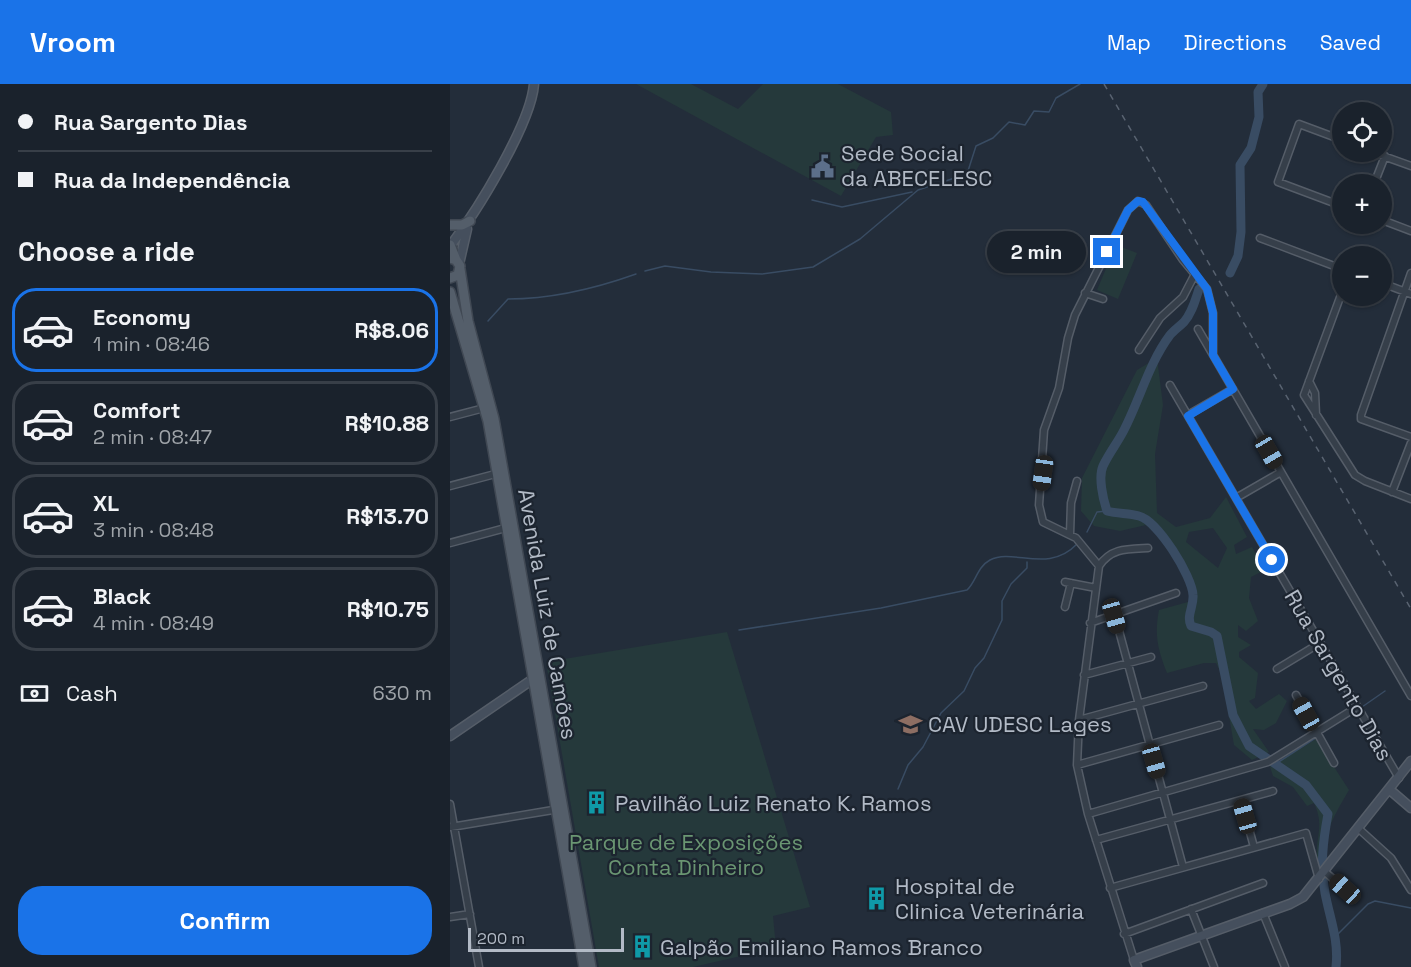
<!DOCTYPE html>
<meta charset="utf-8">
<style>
:root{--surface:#1a222c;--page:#232a34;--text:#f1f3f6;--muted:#9fa4a9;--line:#383f48;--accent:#1a73e8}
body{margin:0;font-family:"Space Grotesk",sans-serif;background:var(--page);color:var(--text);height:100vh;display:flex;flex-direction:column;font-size:22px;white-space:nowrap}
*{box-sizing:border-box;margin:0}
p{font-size:20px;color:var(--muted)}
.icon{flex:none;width:33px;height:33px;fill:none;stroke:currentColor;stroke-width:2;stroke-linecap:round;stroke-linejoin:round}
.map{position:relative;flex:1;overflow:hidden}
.side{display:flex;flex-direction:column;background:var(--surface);width:450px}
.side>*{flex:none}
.guide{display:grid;align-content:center;height:132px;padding:0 18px;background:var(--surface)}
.tools{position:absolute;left:882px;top:18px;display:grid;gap:12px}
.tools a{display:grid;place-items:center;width:60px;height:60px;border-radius:50%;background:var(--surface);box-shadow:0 2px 4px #0004,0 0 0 2px var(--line);font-size:30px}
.scale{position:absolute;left:18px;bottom:15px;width:156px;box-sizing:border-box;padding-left:6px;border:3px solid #b2bac6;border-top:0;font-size:16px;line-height:21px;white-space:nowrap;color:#b2bac6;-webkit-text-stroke:4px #1c242f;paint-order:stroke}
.end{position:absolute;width:27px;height:27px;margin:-14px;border:8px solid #1a73e8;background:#fff;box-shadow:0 0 0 3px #fff}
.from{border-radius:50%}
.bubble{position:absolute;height:42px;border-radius:21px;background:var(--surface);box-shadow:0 2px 4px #0004,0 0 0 2px var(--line);font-size:20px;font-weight:800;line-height:42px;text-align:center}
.car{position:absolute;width:18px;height:36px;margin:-18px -9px;border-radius:8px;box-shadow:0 0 4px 2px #0007;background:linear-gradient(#222 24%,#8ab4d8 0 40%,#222 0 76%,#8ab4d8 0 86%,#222 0)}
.guide b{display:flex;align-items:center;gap:21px;height:57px;font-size:22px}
.guide b+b{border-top:2px solid var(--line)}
.guide i{width:15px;height:15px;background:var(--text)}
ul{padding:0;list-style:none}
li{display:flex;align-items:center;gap:18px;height:84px;margin:0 12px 9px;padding:0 6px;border:3px solid var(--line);border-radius:24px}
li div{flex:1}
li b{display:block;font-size:22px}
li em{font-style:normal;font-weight:800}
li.current{border-color:var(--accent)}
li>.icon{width:54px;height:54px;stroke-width:1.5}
h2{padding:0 18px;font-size:27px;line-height:72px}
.pay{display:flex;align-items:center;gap:15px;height:66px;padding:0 18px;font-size:22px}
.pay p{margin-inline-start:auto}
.primary-button{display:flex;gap:12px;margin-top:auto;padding:12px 18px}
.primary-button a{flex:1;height:69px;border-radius:24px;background:var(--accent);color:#fff;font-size:24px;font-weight:800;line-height:69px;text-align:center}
header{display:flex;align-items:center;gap:36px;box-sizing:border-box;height:84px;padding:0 30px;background:var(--accent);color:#fff}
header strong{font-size:28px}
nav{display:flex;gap:33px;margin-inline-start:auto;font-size:21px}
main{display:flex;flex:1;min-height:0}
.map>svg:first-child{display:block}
.green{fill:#25393b;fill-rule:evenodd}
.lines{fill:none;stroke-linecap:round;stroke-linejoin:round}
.stream{stroke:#394c63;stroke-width:1.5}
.river{stroke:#394c63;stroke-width:9}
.street-casing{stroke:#555d68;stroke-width:9}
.secondary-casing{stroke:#555d68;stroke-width:11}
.primary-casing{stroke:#404853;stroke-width:12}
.street{stroke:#363f4a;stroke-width:6}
.secondary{stroke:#454f5d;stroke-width:8}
.primary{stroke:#545e6a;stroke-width:9}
.rail{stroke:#596371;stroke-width:1.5;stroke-dasharray:6 6;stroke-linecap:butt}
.route{stroke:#1a73e8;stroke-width:8}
.labels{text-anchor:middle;stroke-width:4.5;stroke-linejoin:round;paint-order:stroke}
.poi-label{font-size:22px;fill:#b2bac6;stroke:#1c242f;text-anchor:start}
.street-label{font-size:22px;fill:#b2bac6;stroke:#1c242f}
.park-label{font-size:22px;fill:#6a9672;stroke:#1c242f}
</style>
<header>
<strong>Vroom</strong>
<nav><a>Map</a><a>Directions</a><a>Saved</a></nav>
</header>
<main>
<section class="side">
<div class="guide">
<b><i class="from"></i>Rua Sargento Dias</b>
<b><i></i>Rua da Independência</b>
</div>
<h2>Choose a ride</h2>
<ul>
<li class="current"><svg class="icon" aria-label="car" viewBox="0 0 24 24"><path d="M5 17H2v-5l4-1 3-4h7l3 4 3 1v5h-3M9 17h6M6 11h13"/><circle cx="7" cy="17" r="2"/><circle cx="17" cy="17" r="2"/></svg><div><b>Economy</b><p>1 min · 08:46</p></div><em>R$8.06</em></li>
<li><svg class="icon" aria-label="car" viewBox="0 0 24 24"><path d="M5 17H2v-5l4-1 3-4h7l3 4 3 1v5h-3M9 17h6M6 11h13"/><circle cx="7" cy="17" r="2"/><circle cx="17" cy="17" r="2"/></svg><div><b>Comfort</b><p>2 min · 08:47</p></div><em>R$10.88</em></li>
<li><svg class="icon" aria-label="car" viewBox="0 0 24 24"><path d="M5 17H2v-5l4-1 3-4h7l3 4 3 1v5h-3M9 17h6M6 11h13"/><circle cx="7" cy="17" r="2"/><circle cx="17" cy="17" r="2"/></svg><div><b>XL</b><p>3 min · 08:48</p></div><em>R$13.70</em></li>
<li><svg class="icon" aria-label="car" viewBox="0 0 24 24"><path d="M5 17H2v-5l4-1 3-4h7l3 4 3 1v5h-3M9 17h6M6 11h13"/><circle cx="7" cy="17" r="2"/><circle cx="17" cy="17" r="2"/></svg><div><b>Black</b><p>4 min · 08:49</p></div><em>R$10.75</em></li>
</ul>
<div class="pay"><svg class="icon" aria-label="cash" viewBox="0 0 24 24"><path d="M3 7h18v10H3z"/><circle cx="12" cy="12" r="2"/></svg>Cash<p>630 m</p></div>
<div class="primary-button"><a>Confirm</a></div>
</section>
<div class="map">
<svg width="961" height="883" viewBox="0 0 961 883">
<rect width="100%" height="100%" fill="#232d3a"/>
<path class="green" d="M 186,0 L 241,0 L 288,25 L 313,0 L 388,0 L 441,28 L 443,51 L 426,53 L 391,112 Z
M 666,161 L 687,169 L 668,215 L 647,206 Z
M 707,274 L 713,321 L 705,370 L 707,429 L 726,443 L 760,434 L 776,413 L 797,453 L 784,461 L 786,470 L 802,463 L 815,486 L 801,493 L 799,514 L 808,537 L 796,547 L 788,541 L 788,553 L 801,561 L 789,568 L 789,573 L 808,589 L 805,614 L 799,617 L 806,625 L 829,610 L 837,617 L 826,639 L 814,646 L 803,645 L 819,668 L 802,676 L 784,661 L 772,591 L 766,579 L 754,579 L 717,589 C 708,566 704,551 709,526 L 745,516 L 716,459 L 696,441 L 670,447 L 644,442 L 631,427 L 632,394 L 687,286 ZM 763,444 L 777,464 L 768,484 L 736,458 L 739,448 Z
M 277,548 L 360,823 L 323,832 L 326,864 L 243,883 L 149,883 L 96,578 Z
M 866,655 L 899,706 C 888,725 871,752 875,775 L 868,781 C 863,754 876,745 864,719 L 857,722 L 843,703 L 823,692 L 820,683 Z"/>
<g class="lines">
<path class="stream" d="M 810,0 L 811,2
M 362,116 L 392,123 L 462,108
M 195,187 L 215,182 L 261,188 L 312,190 L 363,183 L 410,155 L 468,106 L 517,90 L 526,62 L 543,54 L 559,38 L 575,41 L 584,27 L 599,28 L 606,14 L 630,0
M 38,237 L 58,215 C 103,215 144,205 186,190
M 637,448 L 647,428 L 657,427
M 289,546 L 431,524 L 517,506 C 526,498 527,483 540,476 C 564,464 598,490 627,460
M 912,623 L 935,607
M 827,679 L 867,653
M 448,705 L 458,681 L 473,663 L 491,629 L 514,607 L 525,584 L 534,574 L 552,536 L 552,517 L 561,500 L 577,484 L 577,478
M 886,852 L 918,820 L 925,817 L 961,824"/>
<path class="river" d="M 780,189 L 788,172 L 791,148 L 790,81 L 801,64 L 809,33 L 808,8 L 813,0
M 749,205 C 745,217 742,229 734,238 C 729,243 724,246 720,251 C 699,279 690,315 674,346 C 668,358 659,369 653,382 C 648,393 653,415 657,427 C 668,430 679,429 689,432 C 708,437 742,492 743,511 C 744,523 736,531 741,542 L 761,548 L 767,552 L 783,631 L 799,662 L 856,701 L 878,730 C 873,757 870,782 875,809 C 880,835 889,856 886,883"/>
<defs>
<path id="street" d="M 892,56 L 849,40 L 828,98 L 892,122
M 922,68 L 961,82
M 924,100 L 935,72
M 932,136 L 961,147
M 810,154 L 892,185
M 961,189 L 911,331 L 911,335 L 961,353
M 932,199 L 961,210
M 892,208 L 854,311 L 905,391 L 915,397 L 961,415
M 635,209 L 653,215
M 748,245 L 961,612
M 689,266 L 710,234 L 733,213 L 745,190
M 859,297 L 865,309 L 866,331
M 720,301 L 949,694
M 738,331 L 783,305
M 0,333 L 38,323
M 0,402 L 49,389
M 942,408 L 961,359
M 786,414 L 831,388
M 620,450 L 621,419 L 627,397
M 0,459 L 59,443
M 649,482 C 661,464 677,465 698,464
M 615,498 L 646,504
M 615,523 L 621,499
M 665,532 L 733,783
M 640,539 L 726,509
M 827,585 L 870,559
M 634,591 L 701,573
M 846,611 L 884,679
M 629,636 L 753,602
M 627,681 L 769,641
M 791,716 L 804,763
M 0,720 L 29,883
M 638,730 L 818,678 L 907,623
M 1,743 L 109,725
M 909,745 L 941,774 L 961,806
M 646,756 L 823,707
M 875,788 L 895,805
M 660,804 L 856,749 L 869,795
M 741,825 L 764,883
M 813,829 L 835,883
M 0,833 L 20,830
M 674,850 L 813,799
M 684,876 L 638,730 L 627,681 L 629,636 L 649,482 L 626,454 L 593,438 L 589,421 L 594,346 L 609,304 L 618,254 L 625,231 L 678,126 L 688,117 L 696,121 L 733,176 L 757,205 L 763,229 L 763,271"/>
<path id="secondary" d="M 0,162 C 26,129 81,40 84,0
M 9,180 L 17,145
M 0,652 L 86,593
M 940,706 L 961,724
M 687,883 L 684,876 L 840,820 L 853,813 L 961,677"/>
<path id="primary" d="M 0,141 L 12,141 L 20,137
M 0,161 L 6,176
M 0,174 L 6,176 L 10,182 L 8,191 L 0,194
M 10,185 L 18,237 L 44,335 L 141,883
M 0,208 L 38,337 L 134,883"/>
</defs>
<use href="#street" class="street-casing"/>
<use href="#secondary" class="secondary-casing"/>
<use href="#primary" class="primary-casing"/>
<use href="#street" class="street"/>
<use href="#secondary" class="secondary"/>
<use href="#primary" class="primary"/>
<path class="rail" d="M 654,0 L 961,525"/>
</g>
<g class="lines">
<path class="route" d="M 657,168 L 678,126 L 688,117 L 693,118 L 757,205 L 763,229 L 763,271 L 783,305 L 738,332 L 822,476"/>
</g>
<defs>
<symbol id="civic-bare" viewBox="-9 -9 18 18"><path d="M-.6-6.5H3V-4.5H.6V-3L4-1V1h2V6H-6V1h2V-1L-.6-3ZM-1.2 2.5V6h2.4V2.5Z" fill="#5c6f8a" stroke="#1c242f" stroke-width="2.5" paint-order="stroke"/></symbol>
<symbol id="university-bare" viewBox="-9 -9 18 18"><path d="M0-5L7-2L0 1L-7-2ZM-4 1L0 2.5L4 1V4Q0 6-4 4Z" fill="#8d6e63" stroke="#1c242f" stroke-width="2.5" paint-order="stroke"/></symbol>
<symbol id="building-bare" viewBox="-9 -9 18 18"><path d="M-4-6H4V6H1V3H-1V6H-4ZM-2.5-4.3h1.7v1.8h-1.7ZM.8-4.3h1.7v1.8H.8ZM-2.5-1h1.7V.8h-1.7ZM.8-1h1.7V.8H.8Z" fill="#0f9aa8" stroke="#1c242f" stroke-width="2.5" paint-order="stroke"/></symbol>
</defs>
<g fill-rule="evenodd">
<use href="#civic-bare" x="356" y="66" width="33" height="33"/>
<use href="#university-bare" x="444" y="624" width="33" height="33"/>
<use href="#building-bare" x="130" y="702" width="33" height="33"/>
<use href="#building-bare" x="410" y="798" width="33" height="33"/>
<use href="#building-bare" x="176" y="846" width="33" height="33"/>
</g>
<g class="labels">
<g class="poi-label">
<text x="391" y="77">Sede Social<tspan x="391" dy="25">da ABECELESC</tspan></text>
<text x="478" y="648">CAV UDESC Lages</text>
<text x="165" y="727">Pavilhão Luiz Renato K. Ramos</text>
<text x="445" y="810">Hospital de<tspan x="445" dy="25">Clinica Veterinária</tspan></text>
<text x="210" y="871">Galpão Emiliano Ramos Branco</text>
</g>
<g class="street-label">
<text transform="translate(98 530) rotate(80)" y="8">Avenida Luiz de Camões</text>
<text transform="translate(889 591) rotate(60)" y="8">Rua Sargento Dias</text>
</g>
<g class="park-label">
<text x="236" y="766">Parque de Exposições<tspan x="236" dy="25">Conta Dinheiro</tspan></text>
</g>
</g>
</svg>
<div class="tools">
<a><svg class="icon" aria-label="locate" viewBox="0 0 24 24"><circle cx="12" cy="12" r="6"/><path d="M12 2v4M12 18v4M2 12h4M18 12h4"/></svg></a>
<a>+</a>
<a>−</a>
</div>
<div class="scale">200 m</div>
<i class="end from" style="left:822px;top:476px"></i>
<i class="end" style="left:657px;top:168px"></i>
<div class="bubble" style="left:537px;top:147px;width:99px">2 min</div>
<i class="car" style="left:819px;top:368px;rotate:150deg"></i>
<i class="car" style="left:593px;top:389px;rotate:188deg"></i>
<i class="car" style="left:664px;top:532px;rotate:164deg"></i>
<i class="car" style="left:856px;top:630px;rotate:331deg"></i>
<i class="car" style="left:704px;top:677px;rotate:164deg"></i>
<i class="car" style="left:795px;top:732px;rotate:344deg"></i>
<i class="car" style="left:895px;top:805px;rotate:312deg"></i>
</div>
</main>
